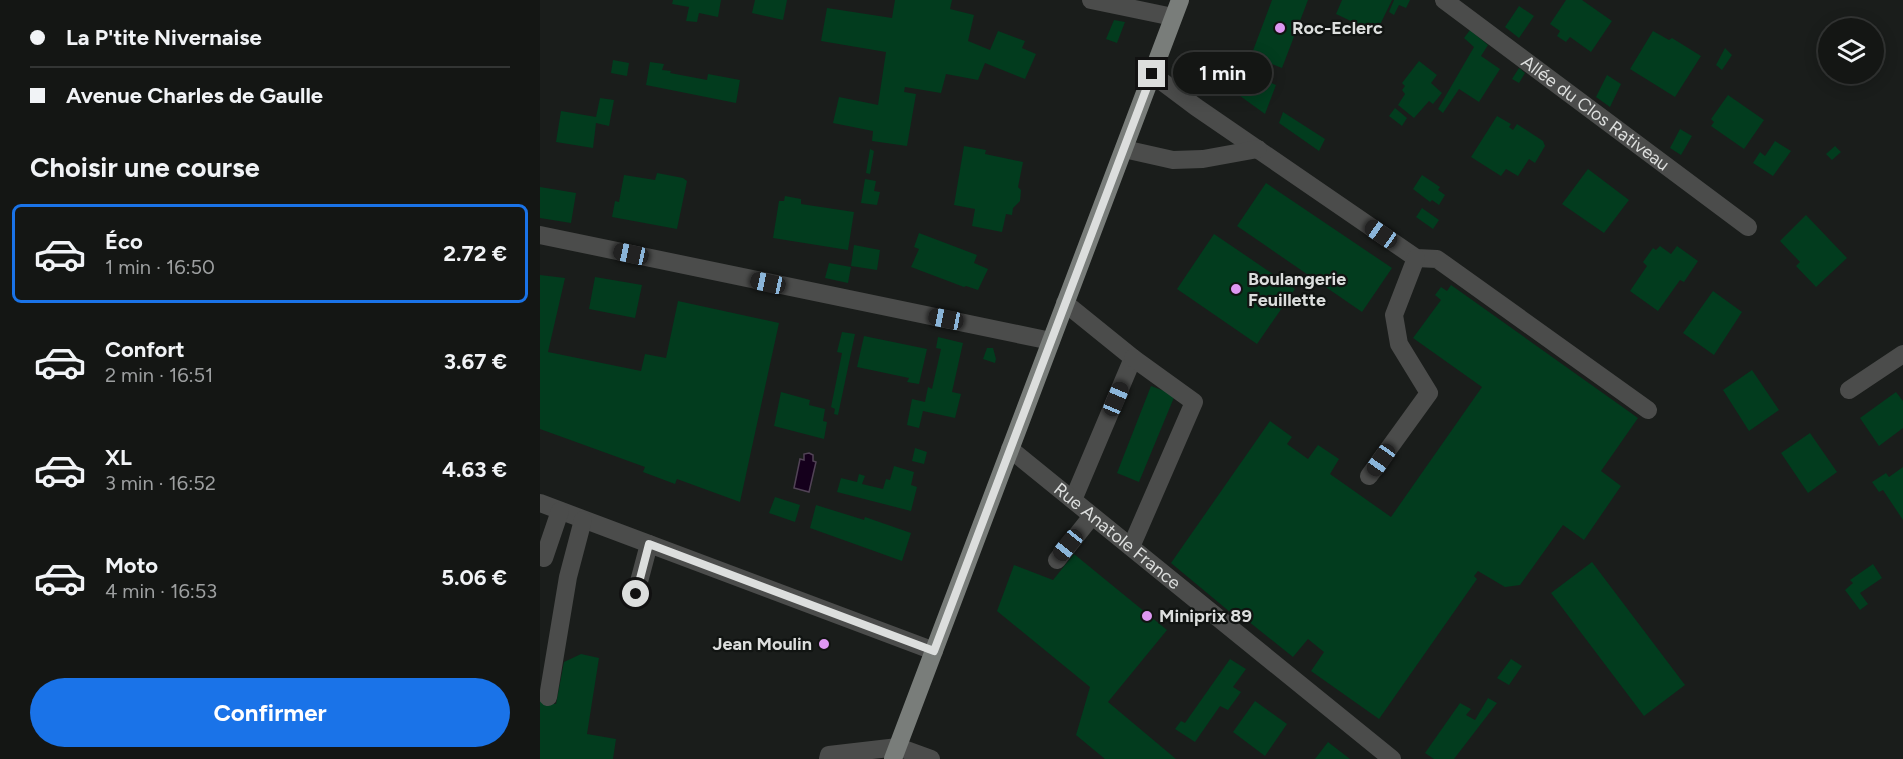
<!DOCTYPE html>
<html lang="fr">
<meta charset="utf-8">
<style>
:root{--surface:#141614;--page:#212322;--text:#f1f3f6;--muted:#9d9fa0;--line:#333534;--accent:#1a73e8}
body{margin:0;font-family:Figtree,sans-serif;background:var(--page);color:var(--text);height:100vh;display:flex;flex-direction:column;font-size:22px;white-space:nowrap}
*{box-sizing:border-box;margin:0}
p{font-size:20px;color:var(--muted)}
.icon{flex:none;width:33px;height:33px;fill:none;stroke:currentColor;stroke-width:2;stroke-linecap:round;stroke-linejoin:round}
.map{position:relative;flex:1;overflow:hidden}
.sheet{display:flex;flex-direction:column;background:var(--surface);width:540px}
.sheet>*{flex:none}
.hud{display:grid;align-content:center;height:132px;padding:0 30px;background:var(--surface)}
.buttons{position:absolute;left:1278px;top:18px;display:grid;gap:12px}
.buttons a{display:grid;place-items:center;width:66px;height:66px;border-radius:50%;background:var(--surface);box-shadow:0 3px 15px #0003,0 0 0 2px var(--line);font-size:30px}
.end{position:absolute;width:27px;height:27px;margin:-14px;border:8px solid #dcdedd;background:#111;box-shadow:0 0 0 3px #111}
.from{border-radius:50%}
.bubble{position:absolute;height:42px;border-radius:21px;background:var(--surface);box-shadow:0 3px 15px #0003,0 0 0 2px var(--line);font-size:20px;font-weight:700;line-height:42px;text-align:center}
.car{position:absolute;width:18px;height:36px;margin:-18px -9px;border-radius:8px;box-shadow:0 0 4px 2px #0007;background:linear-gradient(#222 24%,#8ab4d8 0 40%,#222 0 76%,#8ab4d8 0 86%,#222 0)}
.hud b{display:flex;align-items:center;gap:21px;height:57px;font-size:22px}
.hud b+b{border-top:2px solid var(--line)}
.hud i{width:15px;height:15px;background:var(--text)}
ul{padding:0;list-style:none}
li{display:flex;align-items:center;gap:18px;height:99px;margin:0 12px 9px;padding:0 18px;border:3px solid transparent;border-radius:9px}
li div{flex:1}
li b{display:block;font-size:22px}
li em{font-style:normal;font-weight:700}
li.active{border-color:var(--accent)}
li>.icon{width:54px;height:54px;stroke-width:1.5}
h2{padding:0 30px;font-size:27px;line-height:72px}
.cta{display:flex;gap:12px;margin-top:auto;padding:12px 30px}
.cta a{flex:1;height:69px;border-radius:36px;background:var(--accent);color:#fff;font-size:24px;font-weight:700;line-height:69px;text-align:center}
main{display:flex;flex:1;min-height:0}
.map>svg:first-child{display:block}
.water{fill:#15001c;stroke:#514356;stroke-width:1.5}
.building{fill:#023c1e}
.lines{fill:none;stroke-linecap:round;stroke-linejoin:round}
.minor{stroke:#4b4c4b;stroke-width:18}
.major{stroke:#797d7a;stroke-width:18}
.route{stroke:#dcdedd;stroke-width:8}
.poi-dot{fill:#de98f2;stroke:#111412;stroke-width:2}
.labels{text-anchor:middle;stroke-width:4.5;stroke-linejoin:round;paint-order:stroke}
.poi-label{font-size:18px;font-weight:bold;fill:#dcdedd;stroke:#111412;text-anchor:start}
.street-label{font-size:18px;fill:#dcdedd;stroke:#111412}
</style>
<main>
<section class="sheet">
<div class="hud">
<b><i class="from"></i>La P'tite Nivernaise</b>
<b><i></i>Avenue Charles de Gaulle</b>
</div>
<h2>Choisir une course</h2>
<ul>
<li class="active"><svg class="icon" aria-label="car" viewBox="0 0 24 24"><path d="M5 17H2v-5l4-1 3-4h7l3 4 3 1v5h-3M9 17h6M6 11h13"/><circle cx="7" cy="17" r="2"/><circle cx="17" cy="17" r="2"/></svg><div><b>Éco</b><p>1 min · 16:50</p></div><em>2.72 €</em></li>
<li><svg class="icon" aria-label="car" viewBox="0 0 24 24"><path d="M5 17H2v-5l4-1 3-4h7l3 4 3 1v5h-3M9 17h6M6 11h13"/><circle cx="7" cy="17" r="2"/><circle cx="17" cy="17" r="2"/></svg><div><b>Confort</b><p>2 min · 16:51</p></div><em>3.67 €</em></li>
<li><svg class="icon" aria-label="car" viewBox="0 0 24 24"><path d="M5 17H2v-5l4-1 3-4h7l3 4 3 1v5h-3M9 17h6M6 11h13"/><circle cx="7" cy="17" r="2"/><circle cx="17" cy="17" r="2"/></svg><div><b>XL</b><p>3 min · 16:52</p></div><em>4.63 €</em></li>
<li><svg class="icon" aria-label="car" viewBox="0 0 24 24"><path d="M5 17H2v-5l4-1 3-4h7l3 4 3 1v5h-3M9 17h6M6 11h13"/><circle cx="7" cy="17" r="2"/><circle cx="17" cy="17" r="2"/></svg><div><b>Moto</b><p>4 min · 16:53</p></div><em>5.06 €</em></li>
</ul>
<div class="cta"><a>Confirmer</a></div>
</section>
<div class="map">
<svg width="1363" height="759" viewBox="0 0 1363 759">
<rect width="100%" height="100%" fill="#1a1d1b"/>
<path class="water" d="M 269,453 L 273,455 L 273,461 L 276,462 L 269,492 L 254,488 L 260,459 L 264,460 L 264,454 Z"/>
<path class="building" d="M 133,0 L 181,0 L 178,17 L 159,13 L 157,22 L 146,21 L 149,7 L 132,4 Z
M 215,0 L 247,0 L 243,20 L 212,13 Z
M 355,0 L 412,0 L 410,9 L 434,15 L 428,41 L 450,50 L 458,31 L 485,41 L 482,48 L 496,54 L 485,79 L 445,63 L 438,80 L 406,74 L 401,93 L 365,87 L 364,92 L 376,94 L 367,146 L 332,141 L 333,131 L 293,123 L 299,97 L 338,105 L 346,52 L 281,41 L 287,8 L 352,18 Z
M 732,0 L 768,0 L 742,68 L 711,56 Z
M 802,0 L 852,0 L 836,33 L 796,14 Z
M 854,0 L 870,0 L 866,8 L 859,5 L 854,15 L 849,12 Z
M 1026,0 L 1042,0 L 1072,21 L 1051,52 L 1030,37 L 1026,42 L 1017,36 L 1020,31 L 1010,24 Z
M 979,6 L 994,16 L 979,38 L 965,27 Z
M 574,20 L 585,22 L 577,43 L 566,39 Z
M 930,30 L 948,45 L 941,56 L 960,69 L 939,102 L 919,89 L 903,113 L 898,109 L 934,47 L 924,38 Z
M 1113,31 L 1129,40 L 1132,38 L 1161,56 L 1135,97 L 1090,69 Z
M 1185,48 L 1192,55 L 1182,70 L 1176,65 Z
M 73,60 L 89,63 L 87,76 L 71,73 Z
M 879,61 L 897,75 L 891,83 L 902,93 L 893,104 L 889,101 L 874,118 L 858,105 L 865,94 L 862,90 L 865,86 L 862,83 Z
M 110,62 L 124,64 L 122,70 L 131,71 L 130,73 L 167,80 L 168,74 L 200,80 L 196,103 L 106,85 Z
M 979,68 L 985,73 L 979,83 L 972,79 Z
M 704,72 L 736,85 L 725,114 L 696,93 Z
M 1067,75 L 1081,84 L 1070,107 L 1056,97 Z
M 1188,95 L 1224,120 L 1204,149 L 1171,126 L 1174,122 L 1171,119 Z
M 60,98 L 74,100 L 69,126 L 56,123 L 53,148 L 16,142 L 21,111 L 56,117 Z
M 855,108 L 867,118 L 862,126 L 849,116 Z
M 743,112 L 785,139 L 779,151 L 739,123 Z
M 957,116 L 971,124 L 969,127 L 973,130 L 977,124 L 1003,141 L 1005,146 L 995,163 L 989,159 L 978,176 L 966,169 L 961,176 L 931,157 Z
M 1140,129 L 1152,136 L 1141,155 L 1130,148 Z
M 1235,141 L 1251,151 L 1233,176 L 1213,163 L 1220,152 L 1225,156 Z
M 424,146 L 446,150 L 445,154 L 483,162 L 478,187 L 481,190 L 480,201 L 473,208 L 472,215 L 466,214 L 462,232 L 432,226 L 435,209 L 414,205 Z
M 1295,146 L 1301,152 L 1292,160 L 1286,154 Z
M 330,149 L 334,151 L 330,174 L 326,173 Z
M 1048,169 L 1089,200 L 1064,233 L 1022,204 Z
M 117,173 L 143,178 L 147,181 L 137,229 L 72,217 L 75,201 L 79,202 L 84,175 L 115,180 Z
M 882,175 L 900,187 L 898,190 L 905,195 L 899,205 L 892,200 L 890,202 L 873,189 Z
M 325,179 L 336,181 L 334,191 L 340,192 L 337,205 L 321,203 Z
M 726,183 L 852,268 L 822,312 L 697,226 Z
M 0,187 L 36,193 L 31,223 L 0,218 Z
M 245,196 L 261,199 L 261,204 L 314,212 L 308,250 L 233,238 L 239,201 L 244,201 Z
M 882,208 L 899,220 L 893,229 L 876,217 Z
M 1266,215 L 1307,258 L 1276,287 L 1256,266 L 1260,262 L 1240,241 Z
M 379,233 L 437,255 L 434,263 L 448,269 L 438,290 L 426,286 L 424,287 L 371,267 L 379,249 L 374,247 Z
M 674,234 L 755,289 L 717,344 L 637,289 Z
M 314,245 L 340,250 L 337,270 L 311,266 Z
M 1120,246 L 1131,254 L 1137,246 L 1158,261 L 1144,282 L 1140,280 L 1118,311 L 1090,291 L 1107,266 L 1103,262 L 1113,248 L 1116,250 Z
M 289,263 L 311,267 L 308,283 L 285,278 Z
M 0,275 L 25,278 L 8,352 L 101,371 L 105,354 L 126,358 L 138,301 L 239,323 L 200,502 L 137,479 L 135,484 L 103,472 L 105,467 L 0,429 Z
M 55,277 L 102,285 L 95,318 L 49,309 Z
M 911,285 L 1098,418 L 1061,471 L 1081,486 L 1044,540 L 1023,525 L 980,585 L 965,587 L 938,571 L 934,576 L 937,579 L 839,719 L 771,671 L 784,652 L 768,639 L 753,657 L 693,609 L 690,612 L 631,563 L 730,421 L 752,437 L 747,444 L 768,459 L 778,445 L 799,459 L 790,474 L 851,517 L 942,387 L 873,338 L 901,300 L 895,295 L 901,287 L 907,291 Z
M 1173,291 L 1202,312 L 1174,355 L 1143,333 Z
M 302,332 L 315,334 L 298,415 L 294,414 L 295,409 L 291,407 L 302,353 L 297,352 Z
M 324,336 L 387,349 L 379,384 L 367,382 L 369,378 L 317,367 Z
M 398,337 L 423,343 L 412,392 L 421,394 L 415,418 L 383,411 L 379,428 L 367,425 L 372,399 L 385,402 L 388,387 L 392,389 L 401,349 L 396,348 Z
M 447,348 L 453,348 L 456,359 L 455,363 L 443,359 Z
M 1212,370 L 1239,410 L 1209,431 L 1183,390 Z
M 611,386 L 635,395 L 599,482 L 577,473 Z
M 241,392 L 270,400 L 269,405 L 285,409 L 283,421 L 287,422 L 284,439 L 234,426 Z
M 1356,392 L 1363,401 L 1363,428 L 1339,446 L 1320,418 Z
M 1270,433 L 1297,472 L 1268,493 L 1241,453 Z
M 375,448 L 387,452 L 384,464 L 372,461 Z
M 354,466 L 374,472 L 371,485 L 377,487 L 371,511 L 297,492 L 301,478 L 317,482 L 319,474 L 325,476 L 322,484 L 343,489 L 346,479 L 350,480 Z
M 1363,467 L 1363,520 L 1343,490 L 1339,492 L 1332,482 L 1346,473 L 1349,477 Z
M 235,497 L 260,505 L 255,522 L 229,513 Z
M 276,505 L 321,519 L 324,520 L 325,517 L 371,533 L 362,561 L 270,528 Z
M 534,554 L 627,630 L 568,702 L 636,759 L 565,759 L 536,735 L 550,687 L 457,611 L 474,565 L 513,580 Z
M 1052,562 L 1145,685 L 1104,716 L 1011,593 Z
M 1333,564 L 1342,578 L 1320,593 L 1328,604 L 1320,610 L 1305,590 L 1313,583 L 1310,580 Z
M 41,654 L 59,658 L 47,734 L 76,739 L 73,759 L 0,759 L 0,701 L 16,704 L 24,662 Z
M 690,659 L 706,669 L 693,687 L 701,692 L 688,710 L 680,706 L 655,742 L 635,729 L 641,721 L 645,723 Z
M 971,659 L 982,666 L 969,685 L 957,678 Z
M 948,698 L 957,703 L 914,759 L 894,759 L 885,753 L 920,703 L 931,709 L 926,715 L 935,720 Z
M 715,701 L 747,724 L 725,756 L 693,732 Z
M 788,742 L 810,759 L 775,759 Z"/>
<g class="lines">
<g class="minor">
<path d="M 551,0 L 633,17"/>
<path id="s1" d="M 904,0 L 1208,227"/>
<path d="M 612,74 L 656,107 L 876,258 L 897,259 L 1108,410"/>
<path d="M 584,149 L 633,160 L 663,159 L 718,149"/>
<path d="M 0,235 L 511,341"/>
<path d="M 525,303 L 593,358 L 533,500"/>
<path d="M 1309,390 L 1363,354"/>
<path id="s2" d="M 470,449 L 852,759"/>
<path d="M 829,476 L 889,393 L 859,344 L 854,315 L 876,258"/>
<path d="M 0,503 L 394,651"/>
<path d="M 591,547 L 654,402 L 593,358"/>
<path d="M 4,558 L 20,511"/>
<path d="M 517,560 L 552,516"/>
<path d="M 96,593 L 109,544"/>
<path d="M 8,697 L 28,577 L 43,520"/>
<path d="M 288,759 L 289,755 L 358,747 L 391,759"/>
</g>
<path class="major" d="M 353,759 L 640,0"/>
</g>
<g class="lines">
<path class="route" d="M 96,594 L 109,544 L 394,651 L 612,74"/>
</g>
<g class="poi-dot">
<circle cx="740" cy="28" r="6"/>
<circle cx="696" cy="289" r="6"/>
<circle cx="607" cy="616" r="6"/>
<circle cx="284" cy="644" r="6"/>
</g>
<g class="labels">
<g class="poi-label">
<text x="752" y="34">Roc-Eclerc</text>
<text x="708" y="285">Boulangerie<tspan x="708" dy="21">Feuillette</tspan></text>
<text x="619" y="622">Miniprix 89</text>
<text x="272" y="650" text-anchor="end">Jean Moulin</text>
</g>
<g class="street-label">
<text dy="6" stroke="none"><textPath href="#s1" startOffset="189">Allée du Clos Rativeau</textPath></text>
<text dy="6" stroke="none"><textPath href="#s2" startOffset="138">Rue Anatole France</textPath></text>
</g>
</g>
</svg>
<div class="buttons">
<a><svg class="icon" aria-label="layers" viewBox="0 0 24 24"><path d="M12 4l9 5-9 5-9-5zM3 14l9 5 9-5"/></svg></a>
</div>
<i class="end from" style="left:96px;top:594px"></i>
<i class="end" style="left:612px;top:74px"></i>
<div class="bubble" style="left:633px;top:52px;width:99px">1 min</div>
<i class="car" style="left:841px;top:234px;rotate:305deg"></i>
<i class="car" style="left:91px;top:254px;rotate:282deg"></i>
<i class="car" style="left:228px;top:283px;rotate:282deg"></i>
<i class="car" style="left:406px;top:319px;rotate:281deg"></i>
<i class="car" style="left:576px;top:399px;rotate:23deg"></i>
<i class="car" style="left:841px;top:460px;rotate:215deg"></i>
<i class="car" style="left:528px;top:545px;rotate:219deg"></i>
</div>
</main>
